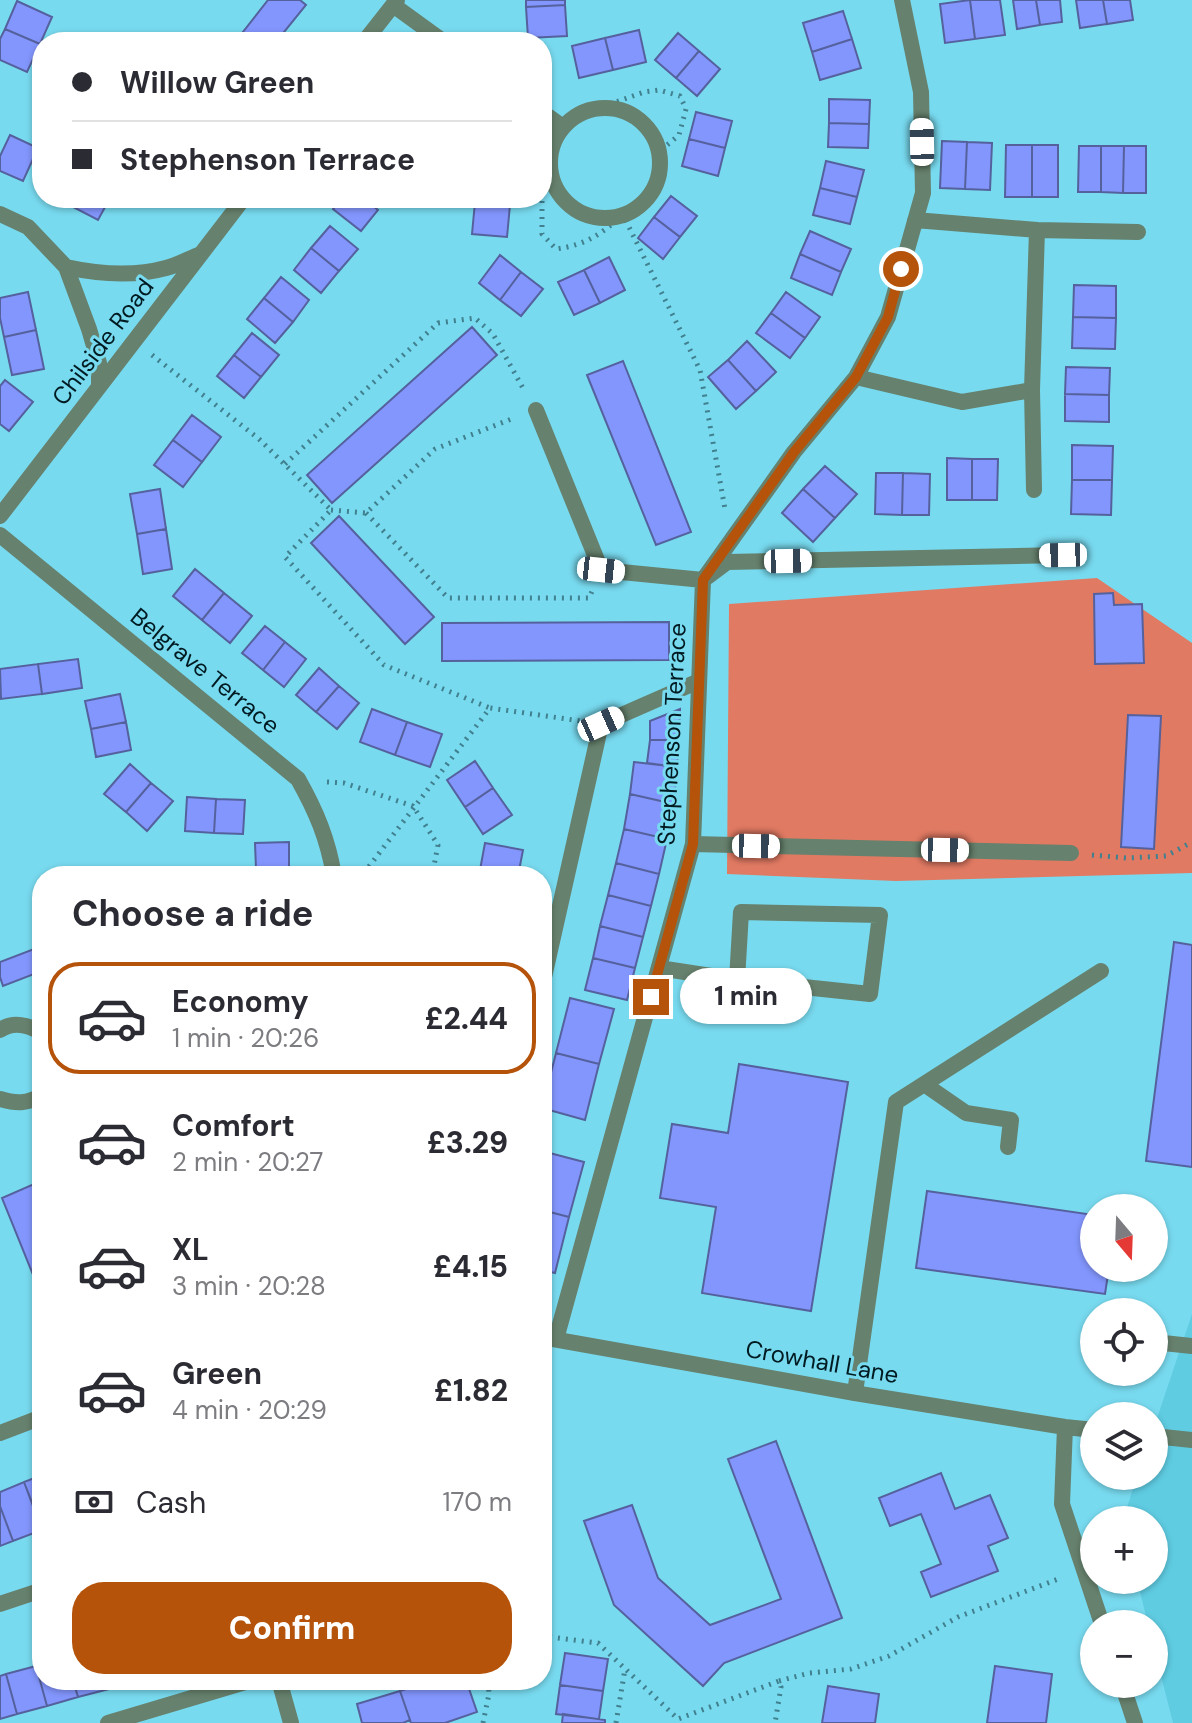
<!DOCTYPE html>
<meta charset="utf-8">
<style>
:root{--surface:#fff;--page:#f7f7f7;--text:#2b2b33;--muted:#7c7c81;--line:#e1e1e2;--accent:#b45309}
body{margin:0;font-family:"DM Sans",sans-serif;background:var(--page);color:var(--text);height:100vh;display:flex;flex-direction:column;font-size:30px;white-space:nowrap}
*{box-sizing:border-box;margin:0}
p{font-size:26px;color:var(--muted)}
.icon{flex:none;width:44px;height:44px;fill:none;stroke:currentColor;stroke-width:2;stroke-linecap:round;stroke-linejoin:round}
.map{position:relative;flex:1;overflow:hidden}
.side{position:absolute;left:32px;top:866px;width:520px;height:824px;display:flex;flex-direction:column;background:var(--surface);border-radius:32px;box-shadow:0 2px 6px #0004}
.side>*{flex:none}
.banner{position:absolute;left:32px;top:32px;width:520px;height:176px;border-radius:32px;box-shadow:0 2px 6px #0004;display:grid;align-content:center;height:176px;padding:0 40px;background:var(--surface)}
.needle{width:52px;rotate:161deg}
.fabs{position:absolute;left:1080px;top:1194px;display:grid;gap:16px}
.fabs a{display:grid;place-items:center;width:88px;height:88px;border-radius:50%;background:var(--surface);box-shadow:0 2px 6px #0004;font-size:40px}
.end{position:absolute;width:36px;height:36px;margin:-18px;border:10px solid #b45309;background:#fff;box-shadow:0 0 0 4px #fff}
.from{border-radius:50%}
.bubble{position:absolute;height:56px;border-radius:28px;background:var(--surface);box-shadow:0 2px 6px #0004;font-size:26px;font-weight:800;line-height:56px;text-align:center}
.car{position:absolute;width:24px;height:48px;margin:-24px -12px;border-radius:10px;box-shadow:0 0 6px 2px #0007;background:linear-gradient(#fff 24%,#345 0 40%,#fff 0 76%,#345 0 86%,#fff 0)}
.banner b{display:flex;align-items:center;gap:28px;height:76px;font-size:30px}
.banner b+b{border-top:2px solid var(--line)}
.banner i{width:20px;height:20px;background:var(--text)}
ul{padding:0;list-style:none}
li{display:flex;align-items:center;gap:24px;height:112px;margin:0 16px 12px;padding:0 24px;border:4px solid transparent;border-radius:32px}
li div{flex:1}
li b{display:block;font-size:30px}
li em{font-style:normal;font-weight:800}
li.on{border-color:var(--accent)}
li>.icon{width:72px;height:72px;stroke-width:1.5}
h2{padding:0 40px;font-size:36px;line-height:96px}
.pay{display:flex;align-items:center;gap:20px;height:88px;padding:0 40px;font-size:30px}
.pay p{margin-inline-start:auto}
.cta{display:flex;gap:16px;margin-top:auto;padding:16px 40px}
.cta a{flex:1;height:92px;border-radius:32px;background:var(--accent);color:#fff;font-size:32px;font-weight:800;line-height:92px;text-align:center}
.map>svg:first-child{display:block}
.built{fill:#5fcce2}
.green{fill:#e17a63}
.building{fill:#8396fd;stroke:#55619d;stroke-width:2}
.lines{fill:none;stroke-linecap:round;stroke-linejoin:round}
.path{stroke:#40808f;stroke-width:5;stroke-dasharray:2 6;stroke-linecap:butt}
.service{stroke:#66816d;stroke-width:16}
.minor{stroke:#66816d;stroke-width:16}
.tertiary{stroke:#66816d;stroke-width:16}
.route{stroke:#b45309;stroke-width:10}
.labels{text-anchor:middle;stroke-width:6;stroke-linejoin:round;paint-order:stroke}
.street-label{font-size:24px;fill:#001a21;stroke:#78daef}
</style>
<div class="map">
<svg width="1192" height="1723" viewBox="0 0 1192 1723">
<rect width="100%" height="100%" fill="#78daef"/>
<path class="built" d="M 1192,1314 L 1192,1723 L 1173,1723 L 1154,1648 L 1154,1624 L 1148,1624 L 1137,1580 L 1154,1580 L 1154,1520 L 1123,1520 L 1137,1476 L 1154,1476 L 1154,1427 Z"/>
<path class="green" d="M 1097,578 L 1192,643 L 1192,873 L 896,881 L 727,874 L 729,604 Z"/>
<path class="building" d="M 268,0 L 300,0 L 306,5 L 276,42 L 246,42 L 239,37 Z
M 526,0 L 565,0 L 565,5 L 526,7 Z
M 970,0 L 975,39 L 945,43 L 940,4 Z
M 970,0 L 1000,0 L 1005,35 L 975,39 Z
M 1013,0 L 1036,0 L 1040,25 L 1017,29 Z
M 1036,0 L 1060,0 L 1062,22 L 1040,25 Z
M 1076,0 L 1103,0 L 1107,24 L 1080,28 Z
M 1103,0 L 1130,0 L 1133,20 L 1107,24 Z
M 17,1 L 52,17 L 40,44 L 5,29 Z
M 565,5 L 567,36 L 528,38 L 526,7 Z
M 843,11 L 852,39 L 812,52 L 803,23 Z
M 5,29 L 40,44 L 27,72 L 0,60 L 0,39 Z
M 639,30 L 646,62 L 613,70 L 605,38 Z
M 678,33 L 699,51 L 676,78 L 655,60 Z
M 605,38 L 613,70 L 579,78 L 572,46 Z
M 852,39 L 861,68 L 820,80 L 812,52 Z
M 699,51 L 720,69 L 697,96 L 676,78 Z
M 829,99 L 870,100 L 869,124 L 829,123 Z
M 696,112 L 732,121 L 725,148 L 689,139 Z
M 829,123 L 869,124 L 868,148 L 828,147 Z
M 10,135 L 38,148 L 23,181 L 0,171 L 0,156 Z
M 689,139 L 725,148 L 718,176 L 682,166 Z
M 942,141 L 967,142 L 965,189 L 940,188 Z
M 967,142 L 992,143 L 990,190 L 965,189 Z
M 1006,145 L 1032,145 L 1032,197 L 1005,197 Z
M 1032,145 L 1058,145 L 1058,197 L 1032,197 Z
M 1079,146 L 1101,146 L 1101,192 L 1078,192 Z
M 1101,146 L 1124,146 L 1123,193 L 1101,192 Z
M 1124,146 L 1146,146 L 1146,193 L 1123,193 Z
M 826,161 L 864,170 L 857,197 L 820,188 Z
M 820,188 L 857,197 L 850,224 L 813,215 Z
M 671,196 L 697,216 L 680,237 L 654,217 Z
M 56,198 L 110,198 L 98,220 Z
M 342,198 L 363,198 L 378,210 L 361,231 L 333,209 Z
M 476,198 L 511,198 L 510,205 L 475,202 Z
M 475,202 L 510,205 L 507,237 L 472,234 Z
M 654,217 L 680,237 L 663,259 L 638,238 Z
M 330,226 L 358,249 L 339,271 L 311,248 Z
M 810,231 L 851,249 L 841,272 L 800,254 Z
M 311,248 L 339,271 L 321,293 L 294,270 Z
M 800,254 L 841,272 L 832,295 L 791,278 Z
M 500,255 L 521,272 L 500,300 L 479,283 Z
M 609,257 L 625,290 L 600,303 L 584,270 Z
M 584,270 L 600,303 L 574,315 L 558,282 Z
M 521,272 L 543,289 L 521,316 L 500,300 Z
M 281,277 L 309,300 L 293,322 L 264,298 Z
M 1074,285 L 1116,286 L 1116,318 L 1073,317 Z
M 28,292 L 36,330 L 4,337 L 0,318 L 0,298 Z
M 786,292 L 820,317 L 805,338 L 771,313 Z
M 264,298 L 293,322 L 275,343 L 247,319 Z
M 771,313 L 805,338 L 790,358 L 756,333 Z
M 1073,317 L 1116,318 L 1115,349 L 1072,348 Z
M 472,327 L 497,355 L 332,503 L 307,475 Z
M 36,330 L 44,369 L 12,375 L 4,337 Z
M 252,333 L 279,355 L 261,377 L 234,355 Z
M 747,341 L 776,372 L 756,391 L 728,360 Z
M 234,355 L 261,377 L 244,398 L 217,376 Z
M 728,360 L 756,391 L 736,409 L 708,377 Z
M 623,361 L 691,532 L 656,545 L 587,375 Z
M 1066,367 L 1110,368 L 1109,395 L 1065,394 Z
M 5,380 L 33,402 L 9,431 L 0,424 L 0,386 Z
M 1065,394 L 1109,395 L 1109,422 L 1065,421 Z
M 192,415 L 221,437 L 202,462 L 173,440 Z
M 173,440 L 202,462 L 183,487 L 154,465 Z
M 1072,445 L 1113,446 L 1112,480 L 1072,480 Z
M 947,458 L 972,459 L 972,500 L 947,500 Z
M 972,459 L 998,459 L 997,500 L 972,500 Z
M 825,466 L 857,494 L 835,518 L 803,489 Z
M 876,473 L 903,473 L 902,515 L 875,514 Z
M 903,473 L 930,474 L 929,515 L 902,515 Z
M 1072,480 L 1112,480 L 1111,515 L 1071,514 Z
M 160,489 L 166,529 L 137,534 L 130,494 Z
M 803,489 L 835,518 L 813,542 L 782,513 Z
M 339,516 L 434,617 L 405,644 L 311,543 Z
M 166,529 L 172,569 L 143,574 L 137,534 Z
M 195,569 L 224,593 L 202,620 L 173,596 Z
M 224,593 L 252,616 L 230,643 L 202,620 Z
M 1113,593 L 1114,605 L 1142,604 L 1144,663 L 1095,664 L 1094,594 Z
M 669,622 L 669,660 L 442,661 L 442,623 Z
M 265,626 L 285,642 L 263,670 L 242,653 Z
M 285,642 L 306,659 L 284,687 L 263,670 Z
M 78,659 L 82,688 L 42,694 L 38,664 Z
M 38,664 L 42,694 L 1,699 L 0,669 Z
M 319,668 L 339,686 L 316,712 L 296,695 Z
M 339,686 L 359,703 L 337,729 L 316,712 Z
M 120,694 L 126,722 L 91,729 L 85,701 Z
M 372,709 L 407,722 L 395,755 L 360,742 Z
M 680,709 L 679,740 L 650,740 L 650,721 Z
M 1128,715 L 1161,716 L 1154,849 L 1121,847 Z
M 126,722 L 131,750 L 96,757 L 91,729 Z
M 407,722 L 442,734 L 430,767 L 395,755 Z
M 650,740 L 679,740 L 677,767 L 647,763 Z
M 475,761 L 493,788 L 465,807 L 447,780 Z
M 634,762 L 677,767 L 674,804 L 630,794 Z
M 130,764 L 151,783 L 126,812 L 104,794 Z
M 151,783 L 173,801 L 147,831 L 126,812 Z
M 493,788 L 512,815 L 483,834 L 465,807 Z
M 630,794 L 674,804 L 667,839 L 624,829 Z
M 187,797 L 216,799 L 214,833 L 185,831 Z
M 216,799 L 245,800 L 243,834 L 214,833 Z
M 624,829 L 667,839 L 659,874 L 616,863 Z
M 289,842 L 289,868 L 256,869 L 255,843 Z
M 485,843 L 523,850 L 518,876 L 480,870 Z
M 616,863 L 659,874 L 651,906 L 608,895 Z
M 289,868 L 289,876 L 256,876 L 256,869 Z
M 608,895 L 651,906 L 643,937 L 600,926 Z
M 600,926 L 643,937 L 635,968 L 593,958 Z
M 1174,942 L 1192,945 L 1192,1167 L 1146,1161 Z
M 34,949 L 42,971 L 3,986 L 0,977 L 0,962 Z
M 593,958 L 635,968 L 627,1000 L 585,990 Z
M 570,998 L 614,1009 L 599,1064 L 556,1053 Z
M 556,1053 L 599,1064 L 585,1120 L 542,1108 Z
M 739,1064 L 848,1082 L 811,1311 L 702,1293 L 716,1207 L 660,1198 L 672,1124 L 728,1133 Z
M 542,1151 L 584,1162 L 569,1217 L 542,1210 Z
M 34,1184 L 38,1194 L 42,1192 L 42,1297 L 2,1198 Z
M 927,1191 L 1094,1215 L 1094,1268 L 1109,1268 L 1105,1294 L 916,1268 Z
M 542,1210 L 569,1217 L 555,1273 L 542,1270 Z
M 776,1441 L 842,1618 L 724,1663 L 703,1686 L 614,1605 L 584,1521 L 632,1505 L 658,1578 L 710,1625 L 781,1599 L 728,1459 Z
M 941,1473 L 955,1509 L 990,1495 L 1008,1538 L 988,1546 L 998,1571 L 931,1597 L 921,1572 L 941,1564 L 921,1514 L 890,1526 L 879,1498 Z
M 42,1475 L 42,1528 L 24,1482 Z
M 24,1482 L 42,1530 L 13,1541 L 0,1506 L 0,1492 Z
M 0,1506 L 13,1541 L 0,1546 Z
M 565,1653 L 608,1659 L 603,1691 L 560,1685 Z
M 42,1664 L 42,1680 L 73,1680 L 78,1697 L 47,1706 L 36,1666 Z
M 36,1666 L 47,1706 L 17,1714 L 6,1674 Z
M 995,1666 L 1052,1674 L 1046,1723 L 987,1723 Z
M 6,1674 L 17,1714 L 0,1719 L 0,1676 Z
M 73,1680 L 106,1680 L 109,1689 L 78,1697 Z
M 433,1680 L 466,1680 L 477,1712 L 445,1723 L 411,1723 L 400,1691 Z
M 560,1685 L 603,1691 L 599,1719 L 556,1714 Z
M 828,1686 L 879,1694 L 875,1723 L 822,1723 Z
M 400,1691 L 410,1720 L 403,1723 L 362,1723 L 357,1704 Z
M 563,1714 L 605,1720 L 605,1723 L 562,1723 Z"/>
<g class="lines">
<path class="path" d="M 602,107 L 644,92 L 659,90 L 680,96 L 686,109 L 679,135 L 660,151
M 550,162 L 542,196 L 542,234 L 556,249 C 586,245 601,234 623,215 L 700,370 L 725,509
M 152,355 L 259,439 L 331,510 L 285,557 L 384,665 L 490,708
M 285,464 L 438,323 L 475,318 L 493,334 L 524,390
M 331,510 L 366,513 L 435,449 L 514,418
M 366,513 L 448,598 L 589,598 L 593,589
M 327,782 L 344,783 L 413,806 L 438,845 L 432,876
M 1092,855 L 1127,858 L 1166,856 L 1192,842
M 364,873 L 490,708 L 581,721
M 364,873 L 411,876
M 542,1636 L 598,1643 L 678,1719 L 779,1681 L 781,1687 L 775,1723
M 779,1681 L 809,1673 L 851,1669 L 889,1656 L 958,1617 L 1061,1578
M 483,1723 L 489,1694 L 488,1680
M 616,1723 L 625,1669"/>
<path class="service" d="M 707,577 L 727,562 L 1063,555
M 659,968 L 737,980 L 741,912 L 880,915 L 870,994 L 737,980
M 542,986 L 601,724 L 699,681
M 924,1084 L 966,1113 L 1011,1120 L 1008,1147
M 1154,1342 L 1192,1346
M 855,1393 L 896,1102 L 1101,971
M 0,1604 L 42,1590"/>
<path class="minor" d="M 393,5 L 444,42
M 364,42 L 397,0
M550 163a55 55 0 1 1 110 0a55 55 0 1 1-110 0Z
M 542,112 L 563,127
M 0,214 L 28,227 L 66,267 L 89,329 L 99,363 L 99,386
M 1037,230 L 1138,232
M 66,267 C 98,274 133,277 166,268 C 178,265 190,258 201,254
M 856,377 L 962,402 L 1032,390 L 1037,230 L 915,220
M 1032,390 L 1034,490
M 536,410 L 601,570 L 703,580 L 693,844 L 556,1339
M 0,516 L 244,198
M 0,535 L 298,779 C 316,811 328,839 334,876
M 703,580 L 794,452 L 856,377 L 888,317 L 923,193 L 921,92 L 902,0
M 693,844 L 1071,853
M 0,1030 C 13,1021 29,1025 42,1033
M 0,1099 C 16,1104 27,1104 42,1095
M 279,1680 L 291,1723
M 108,1723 L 252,1680"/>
<path class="tertiary" d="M 542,1337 L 855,1393 L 1065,1427 L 1094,1430
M 1065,1427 L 1062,1504 L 1102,1624
M 0,1433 L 42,1417
M 1154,1436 L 1192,1440
M 1122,1684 L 1135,1723"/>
</g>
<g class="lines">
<path class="route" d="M 651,997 L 693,844 L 703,580 L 794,452 L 856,377 L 888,317 L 901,269"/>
</g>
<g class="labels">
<g class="street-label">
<text transform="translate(103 342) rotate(-53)" y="8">Chilside Road</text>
<text transform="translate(205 671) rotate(39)" y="8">Belgrave Terrace</text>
<text transform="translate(672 734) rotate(-87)" y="8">Stephenson Terrace</text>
<text transform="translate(822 1362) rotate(10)" y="8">Crowhall Lane</text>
</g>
</g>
</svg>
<div class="fabs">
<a><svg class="needle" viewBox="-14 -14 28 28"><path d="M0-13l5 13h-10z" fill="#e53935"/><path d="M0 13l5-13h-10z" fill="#7c7c81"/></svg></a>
<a><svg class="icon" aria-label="locate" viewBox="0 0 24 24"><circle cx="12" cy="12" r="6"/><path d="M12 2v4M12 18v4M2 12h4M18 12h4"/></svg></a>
<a><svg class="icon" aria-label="layers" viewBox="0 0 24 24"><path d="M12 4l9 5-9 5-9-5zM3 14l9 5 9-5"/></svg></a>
<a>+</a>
<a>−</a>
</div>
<i class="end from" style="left:901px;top:269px"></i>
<i class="end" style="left:651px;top:997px"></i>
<div class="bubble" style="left:680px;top:968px;width:132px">1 min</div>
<i class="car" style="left:922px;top:142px;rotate:359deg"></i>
<i class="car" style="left:1063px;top:555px;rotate:269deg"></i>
<i class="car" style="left:788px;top:561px;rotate:89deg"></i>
<i class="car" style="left:601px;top:570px;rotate:96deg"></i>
<i class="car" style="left:601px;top:724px;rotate:66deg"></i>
<i class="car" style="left:756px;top:846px;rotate:91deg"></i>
<i class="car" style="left:945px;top:850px;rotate:91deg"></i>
<div class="banner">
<b><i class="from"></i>Willow Green</b>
<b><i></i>Stephenson Terrace</b>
</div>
<section class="side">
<h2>Choose a ride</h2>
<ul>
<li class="on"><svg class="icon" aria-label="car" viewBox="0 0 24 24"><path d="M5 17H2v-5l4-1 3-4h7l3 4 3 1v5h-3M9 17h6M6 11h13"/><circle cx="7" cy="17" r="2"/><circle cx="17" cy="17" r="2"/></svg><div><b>Economy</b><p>1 min · 20:26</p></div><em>£2.44</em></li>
<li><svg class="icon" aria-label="car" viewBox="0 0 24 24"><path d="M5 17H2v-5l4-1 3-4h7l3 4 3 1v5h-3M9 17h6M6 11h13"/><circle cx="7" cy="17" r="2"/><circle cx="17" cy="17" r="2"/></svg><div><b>Comfort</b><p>2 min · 20:27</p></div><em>£3.29</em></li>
<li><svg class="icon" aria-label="car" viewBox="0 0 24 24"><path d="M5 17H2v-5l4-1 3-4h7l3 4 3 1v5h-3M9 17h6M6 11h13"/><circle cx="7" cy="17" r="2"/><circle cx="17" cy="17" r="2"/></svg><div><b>XL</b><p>3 min · 20:28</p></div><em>£4.15</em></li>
<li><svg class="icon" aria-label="car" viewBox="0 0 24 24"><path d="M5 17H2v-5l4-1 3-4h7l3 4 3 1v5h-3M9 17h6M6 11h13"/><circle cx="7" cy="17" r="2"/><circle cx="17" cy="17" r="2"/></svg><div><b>Green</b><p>4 min · 20:29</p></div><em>£1.82</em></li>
</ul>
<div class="pay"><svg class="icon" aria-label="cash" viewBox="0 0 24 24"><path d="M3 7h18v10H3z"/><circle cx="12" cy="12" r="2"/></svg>Cash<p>170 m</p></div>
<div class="cta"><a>Confirm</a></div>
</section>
</div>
